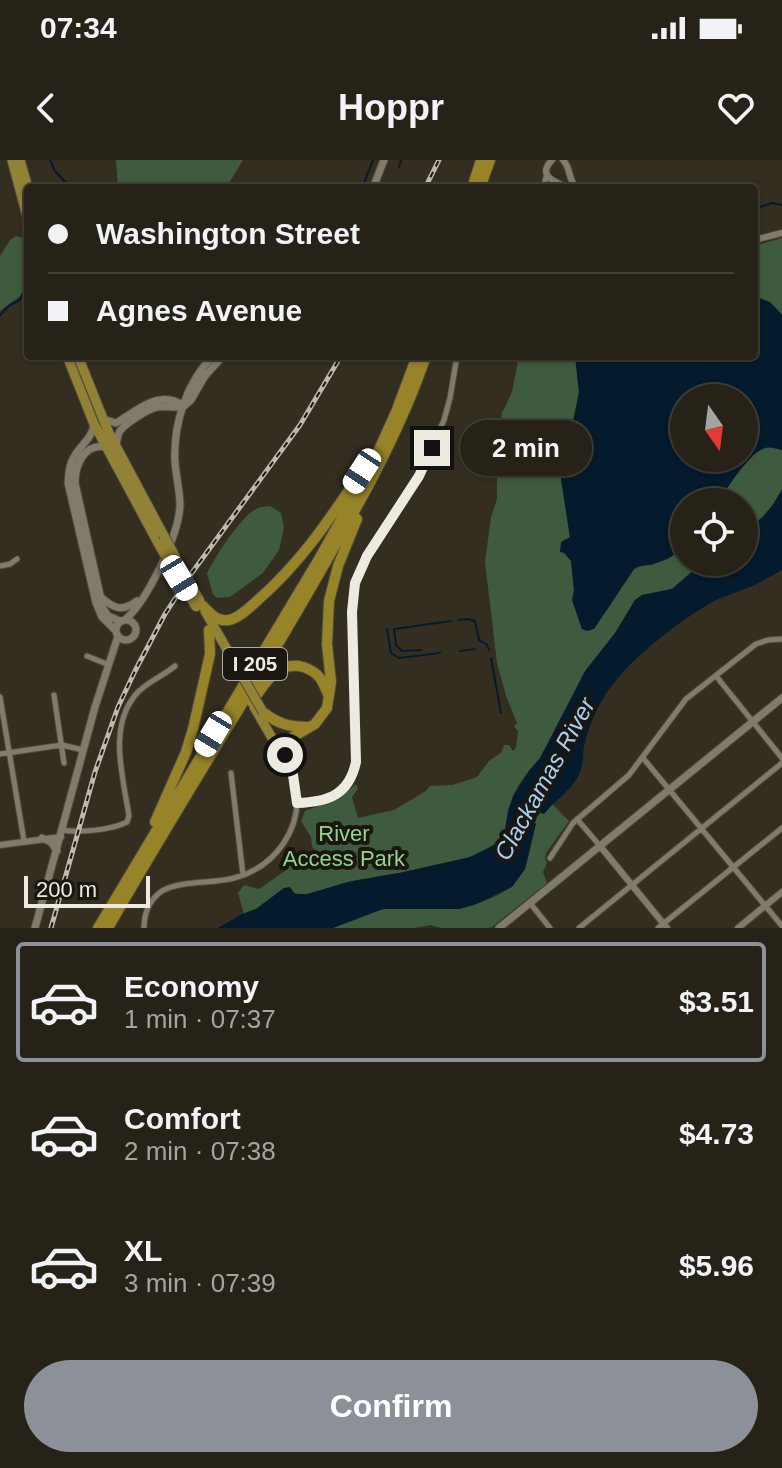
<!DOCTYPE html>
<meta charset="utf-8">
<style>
:root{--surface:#262218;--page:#322f25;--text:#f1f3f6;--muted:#a4a4a2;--line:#423f37;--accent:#8c9099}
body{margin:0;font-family:Helvetica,sans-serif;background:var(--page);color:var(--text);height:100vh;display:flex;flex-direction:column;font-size:30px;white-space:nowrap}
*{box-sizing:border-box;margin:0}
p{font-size:26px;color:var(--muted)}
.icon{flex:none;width:44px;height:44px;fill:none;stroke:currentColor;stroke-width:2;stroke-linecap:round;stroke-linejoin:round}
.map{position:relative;height:768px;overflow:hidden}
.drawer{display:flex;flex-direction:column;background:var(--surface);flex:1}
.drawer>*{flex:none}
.guide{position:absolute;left:24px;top:24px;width:734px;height:176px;border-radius:8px;box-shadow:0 2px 6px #0004,0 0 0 2px var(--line);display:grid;align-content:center;height:176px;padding:0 24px;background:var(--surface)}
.needle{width:52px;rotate:166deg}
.tools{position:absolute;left:670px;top:224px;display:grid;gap:16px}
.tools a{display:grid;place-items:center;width:88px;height:88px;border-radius:50%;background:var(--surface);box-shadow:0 2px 6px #0004,0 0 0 2px var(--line);font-size:40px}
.scale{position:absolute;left:24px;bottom:20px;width:126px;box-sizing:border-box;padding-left:8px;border:4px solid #edeae1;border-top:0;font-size:22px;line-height:28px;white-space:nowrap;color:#edeae1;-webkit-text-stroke:6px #191710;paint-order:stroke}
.end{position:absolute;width:36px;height:36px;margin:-18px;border:10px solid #edeae1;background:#111;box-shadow:0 0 0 4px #111}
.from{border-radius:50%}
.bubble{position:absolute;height:56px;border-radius:28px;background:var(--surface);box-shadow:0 2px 6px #0004,0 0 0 2px var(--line);font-size:26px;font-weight:700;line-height:56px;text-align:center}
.car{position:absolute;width:24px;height:48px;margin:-24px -12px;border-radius:10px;box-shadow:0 0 6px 2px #0007;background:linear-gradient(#fff 24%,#345 0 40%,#fff 0 76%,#345 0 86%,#fff 0)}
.guide b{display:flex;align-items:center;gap:28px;height:76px;font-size:30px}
.guide b+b{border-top:2px solid var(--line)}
.guide i{width:20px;height:20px;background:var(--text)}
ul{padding:14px 0 0;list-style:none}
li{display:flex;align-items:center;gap:24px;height:120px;margin:0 16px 12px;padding:0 8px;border:4px solid transparent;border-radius:8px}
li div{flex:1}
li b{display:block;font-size:30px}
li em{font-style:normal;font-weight:700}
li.on{border-color:var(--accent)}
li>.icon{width:72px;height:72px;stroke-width:1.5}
.action{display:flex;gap:16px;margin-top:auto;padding:16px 24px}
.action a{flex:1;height:92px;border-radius:48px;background:var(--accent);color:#fff;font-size:32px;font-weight:700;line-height:92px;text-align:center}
.status{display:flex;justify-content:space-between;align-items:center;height:56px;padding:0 40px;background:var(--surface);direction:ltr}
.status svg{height:22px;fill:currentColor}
header{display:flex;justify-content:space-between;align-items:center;height:104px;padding:0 24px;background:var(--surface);font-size:36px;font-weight:700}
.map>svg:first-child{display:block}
.green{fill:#3f5b3f}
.water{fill:#041a2d;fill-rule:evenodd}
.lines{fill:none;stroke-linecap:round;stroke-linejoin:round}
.stream{stroke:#041a2d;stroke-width:2}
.minor-casing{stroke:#4d493d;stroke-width:7}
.tertiary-casing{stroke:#4d493d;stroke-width:8}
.secondary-casing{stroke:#4d493d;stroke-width:9}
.trunk-casing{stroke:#4d493d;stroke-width:11}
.motorway-casing{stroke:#4d493d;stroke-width:12}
.minor{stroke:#807b6b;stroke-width:5}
.tertiary{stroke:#807b6b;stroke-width:6}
.secondary{stroke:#807b6b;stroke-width:7}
.trunk{stroke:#928236;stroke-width:9}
.motorway{stroke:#978328;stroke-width:10}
.rail-casing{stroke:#bdb9af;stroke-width:5}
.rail{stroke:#191710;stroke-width:2;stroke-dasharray:6;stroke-linecap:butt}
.trunk-bridge-casing{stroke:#4d493d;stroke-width:11;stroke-linecap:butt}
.trunk-bridge{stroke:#928236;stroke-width:9}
.route{stroke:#edeae1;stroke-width:10}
.labels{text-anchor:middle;stroke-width:8;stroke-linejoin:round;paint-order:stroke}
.shield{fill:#191710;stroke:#adaba2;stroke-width:2}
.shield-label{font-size:20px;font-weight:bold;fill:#edeae1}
.park-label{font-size:22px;fill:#92d292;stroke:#191710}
.water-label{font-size:24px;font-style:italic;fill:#a8cff3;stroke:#191710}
</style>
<div class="status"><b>07:34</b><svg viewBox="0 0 49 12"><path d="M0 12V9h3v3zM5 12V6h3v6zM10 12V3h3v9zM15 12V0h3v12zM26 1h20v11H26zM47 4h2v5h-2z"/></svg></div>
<header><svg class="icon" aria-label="back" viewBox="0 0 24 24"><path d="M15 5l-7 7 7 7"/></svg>Hoppr<svg class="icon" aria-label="heart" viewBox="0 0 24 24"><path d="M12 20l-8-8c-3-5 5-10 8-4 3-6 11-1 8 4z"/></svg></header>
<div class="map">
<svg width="782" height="768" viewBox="0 0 782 768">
<rect width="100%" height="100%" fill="#332e20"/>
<path class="green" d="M 116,0 L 243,0 L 226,28 L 118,28 Z
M 16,76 L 22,78 L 28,93 L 28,130 L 0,151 L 0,96 L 10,80 Z
M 782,78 L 782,155 C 774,144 766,140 754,136 L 754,86 Z
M 519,196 L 575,196 L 579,232 L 574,257 L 571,264 L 564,272 L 560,312 L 570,378 L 564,392 L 571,401 L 574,430 L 572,440 L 582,469 L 605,453 L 634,409 L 641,405 L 652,405 L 660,401 L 684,383 L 684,402 L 703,402 L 672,429 L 642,435 L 635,440 L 540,598 C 528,611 515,627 510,644 C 505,658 508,673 496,683 C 468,707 386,713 348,722 C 335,725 321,732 307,734 C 297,735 292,732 284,728 L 256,749 L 244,754 L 238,733 L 244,725 L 259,729 L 288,709 L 288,705 L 292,702 L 297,703 L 315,692 L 314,689 L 312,687 L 311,677 L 301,661 L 305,651 L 337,639 L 356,624 L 358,629 L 352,637 L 358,658 L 394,650 L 426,631 L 430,626 L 452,625 L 477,617 L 489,601 L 501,593 L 504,585 L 509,585 L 513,591 L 516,588 L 518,571 L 514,566 L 517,563 L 506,536 L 497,503 L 485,402 L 491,357 L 497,339 L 497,294 L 502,253 L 512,232 Z
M 769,287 L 782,290 C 782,302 782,317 782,329 C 778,348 759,361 744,371 L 744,342 L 720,342 L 721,337 C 734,320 747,292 769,287 Z
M 270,346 L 281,353 L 284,368 L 279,390 L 263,413 L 230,437 L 217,438 L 213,434 L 207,413 C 215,397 242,354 258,348 C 262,346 266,347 270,346 Z
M 552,644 L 569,661 L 546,693 L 545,699 L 547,703 L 543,712 L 547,723 L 492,767 L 488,768 L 441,768 L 431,765 L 413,768 L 333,768 C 349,762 369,751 386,749 C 427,745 455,756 496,736 C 508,730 516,724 523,711 C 532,695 530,670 539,652 L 544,654 Z"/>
<path class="water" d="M 754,136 L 770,142 L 782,155 L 782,290 C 775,288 769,286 762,289 C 751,293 723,331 720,342 L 684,342 C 684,375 691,394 653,404 C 645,406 641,405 634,409 L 594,469 L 587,471 L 582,469 L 572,440 L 574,430 L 571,401 L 564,393 L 560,392 L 561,382 L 570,377 L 560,312 L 560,294 L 564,271 L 571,264 L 574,257 L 579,232 L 575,196 L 754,196 ZM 684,238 L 744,238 L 744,298 L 684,298 Z
M 782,329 L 782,410 C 773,415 764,420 755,425 C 738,432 719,437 704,447 C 672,466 623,505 604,537 C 596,550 589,567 585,582 C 582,592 584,603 580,612 C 573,630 555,640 544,654 L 539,652 L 534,662 L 536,664 L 525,709 L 512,727 L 474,745 L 460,749 L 383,749 L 333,768 L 218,768 L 242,754 L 256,749 L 284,728 L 290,727 L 295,734 L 307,734 L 348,722 L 399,713 L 470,697 L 496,684 L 505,671 L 508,651 L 514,635 L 529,611 L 540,598 L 585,511 L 615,473 L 635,440 L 642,435 L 672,429 L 703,402 L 744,402 L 744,371 C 762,360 772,348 782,329 Z"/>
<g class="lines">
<path class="stream" d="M 50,0 L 55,11 L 68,25
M 399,7 L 401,0
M 362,28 L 373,0
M 754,49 L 772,43 L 782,45
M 0,155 L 10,145 L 20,140 L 24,129
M 459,460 L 468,459 L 475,461 L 479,480 L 487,485 L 489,490
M 387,469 L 391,493 L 399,498 L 440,493
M 421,490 L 402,491 L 396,485 L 394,469 L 451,461
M 460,491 L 475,489
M 491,498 L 501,553"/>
<defs>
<path id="minor" d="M 522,28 L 533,26 L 539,28
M 543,28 L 547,14
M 0,406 L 10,404 L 17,399
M 87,496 L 109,505
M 716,516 L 782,598
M 54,535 L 64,603
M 0,537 L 24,681
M 0,594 L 62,585 L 83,590
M 643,598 L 782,766
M 231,613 L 243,715
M 297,643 C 328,642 349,635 356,602 L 352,442 L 355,423 L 367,396 L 419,316 L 444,260 L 450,238 L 457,196
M 577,659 L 600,686
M 62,670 C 79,673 112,670 127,662 L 129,656 C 123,616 107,565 138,532 C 149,521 163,516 175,506
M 550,698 L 573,663 L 629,615 L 686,539 L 756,484 L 768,480 L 782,479
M 530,743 L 550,768
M 144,768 C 144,753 149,740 162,731 C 181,720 213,724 234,718 C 276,707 303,668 296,625 C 293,610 287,598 279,585
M 579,768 L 782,603
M 658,768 L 782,668"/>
<path id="tertiary" d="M 552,0 C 536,17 556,21 567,28
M 563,0 C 571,8 568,19 576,28
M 754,80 L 782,73
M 0,685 L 61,677
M 600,686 L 667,768
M 738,768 L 782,732"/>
<path id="secondary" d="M 373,28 L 384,0
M 184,246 L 191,240 L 205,216 L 223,196
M 103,259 L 116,263 C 137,251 159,228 184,246
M 94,264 C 92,279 81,284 74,297 C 69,305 69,313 68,323 L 96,443 L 102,457 L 116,471
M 106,287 C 85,283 75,304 75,323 L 103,448 L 108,456 L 120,461
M 116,287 C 117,282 117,277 119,273 C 122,265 148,249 157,247 C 166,246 175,248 184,246
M 101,437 C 114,449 122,452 137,441
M 126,459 C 148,439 179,375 180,345 C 180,331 176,317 175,302 C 173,265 186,223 213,196
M116 470a10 10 0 1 1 20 0a10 10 0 1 1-20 0Z
M 42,678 L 51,682 L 57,691
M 35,768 L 95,547 L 118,476
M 499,768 L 782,538"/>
<path id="trunk" d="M 12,0 L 28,60
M 20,0 L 28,28
M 67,196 L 94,264 L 158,383
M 78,196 L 108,271 L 163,374
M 205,451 L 233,500
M 254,547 L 275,583 L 279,585"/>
<path id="motorway" d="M 472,28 L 481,0
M 480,28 L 490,0
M 203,446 C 211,454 217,462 229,460 C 240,458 251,446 259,439 C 299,404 328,362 357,318
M 252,542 C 264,524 278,500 303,507 C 310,509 316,513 320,518 C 324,524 326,530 329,536
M 263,552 C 278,564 289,567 309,567
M 279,585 L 315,564 L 327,548 L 331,522 L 327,484 L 329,441 L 338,406 L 357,359
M 155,662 L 186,592 L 193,569 L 210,494 L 209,470
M 98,768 L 319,399 L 373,303 L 396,252 L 417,196
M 108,768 C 175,650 249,536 316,419 C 358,346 399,275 426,196"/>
</defs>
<use href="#minor" class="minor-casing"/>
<use href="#tertiary" class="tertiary-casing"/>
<use href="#secondary" class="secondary-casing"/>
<use href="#trunk" class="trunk-casing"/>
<use href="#motorway" class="motorway-casing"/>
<use href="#minor" class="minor"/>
<use href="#tertiary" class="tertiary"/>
<use href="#secondary" class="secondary"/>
<use href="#trunk" class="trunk"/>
<use href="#motorway" class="motorway"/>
<defs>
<path id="rail" d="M 425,28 L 439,0
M 51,768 L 95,612 L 118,547 L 135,511 L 165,454 L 191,414 L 300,265 L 341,196"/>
</defs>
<use href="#rail" class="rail-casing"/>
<use href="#rail" class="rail"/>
<defs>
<path id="trunk-bridge" d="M 163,374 L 176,398
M 158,383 L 171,406
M 177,401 L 200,441
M 175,411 L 196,447
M 233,500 L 263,552"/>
</defs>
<use href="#trunk-bridge" class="trunk-bridge-casing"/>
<use href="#trunk-bridge" class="trunk-bridge"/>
</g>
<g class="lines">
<path class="route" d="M 285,595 L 293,615 L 297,643 C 328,642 349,635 356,602 L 352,452 L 355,423 L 367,396 L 419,316 L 432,288"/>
</g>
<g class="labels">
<rect class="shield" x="223" y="488" width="64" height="32" rx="6"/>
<g class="shield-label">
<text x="255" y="511">I 205</text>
</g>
<g class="park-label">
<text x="344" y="681">River<tspan x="344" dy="25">Access Park</tspan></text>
</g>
<g class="water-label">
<text transform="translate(545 619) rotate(-61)" y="8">Clackamas River</text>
</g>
</g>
</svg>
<div class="tools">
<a><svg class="needle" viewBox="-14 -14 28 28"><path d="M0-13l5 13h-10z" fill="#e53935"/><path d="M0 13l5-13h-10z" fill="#a4a4a2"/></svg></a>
<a><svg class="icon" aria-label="locate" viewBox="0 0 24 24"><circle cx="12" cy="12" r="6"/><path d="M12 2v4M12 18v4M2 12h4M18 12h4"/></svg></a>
</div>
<div class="scale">200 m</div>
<i class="end from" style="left:285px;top:595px"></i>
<i class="end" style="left:432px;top:288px"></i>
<div class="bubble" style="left:460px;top:260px;width:132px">2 min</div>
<i class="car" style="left:362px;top:311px;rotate:213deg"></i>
<i class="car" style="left:179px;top:418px;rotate:149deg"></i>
<i class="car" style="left:213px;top:574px;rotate:211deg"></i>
<div class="guide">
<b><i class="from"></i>Washington Street</b>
<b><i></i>Agnes Avenue</b>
</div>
</div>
<section class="drawer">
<ul>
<li class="on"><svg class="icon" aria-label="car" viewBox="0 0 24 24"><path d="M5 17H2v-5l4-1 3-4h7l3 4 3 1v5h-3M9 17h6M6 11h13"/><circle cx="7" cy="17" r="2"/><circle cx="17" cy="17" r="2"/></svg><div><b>Economy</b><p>1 min · 07:37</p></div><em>$3.51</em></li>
<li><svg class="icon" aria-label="car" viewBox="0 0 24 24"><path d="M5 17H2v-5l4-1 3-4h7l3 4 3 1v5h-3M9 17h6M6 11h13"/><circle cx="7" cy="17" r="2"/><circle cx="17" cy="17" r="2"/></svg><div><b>Comfort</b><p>2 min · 07:38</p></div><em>$4.73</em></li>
<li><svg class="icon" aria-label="car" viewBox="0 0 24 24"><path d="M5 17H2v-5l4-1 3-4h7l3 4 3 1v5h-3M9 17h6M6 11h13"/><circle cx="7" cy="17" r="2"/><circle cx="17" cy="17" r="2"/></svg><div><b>XL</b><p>3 min · 07:39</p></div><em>$5.96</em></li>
</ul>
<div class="action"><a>Confirm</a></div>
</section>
